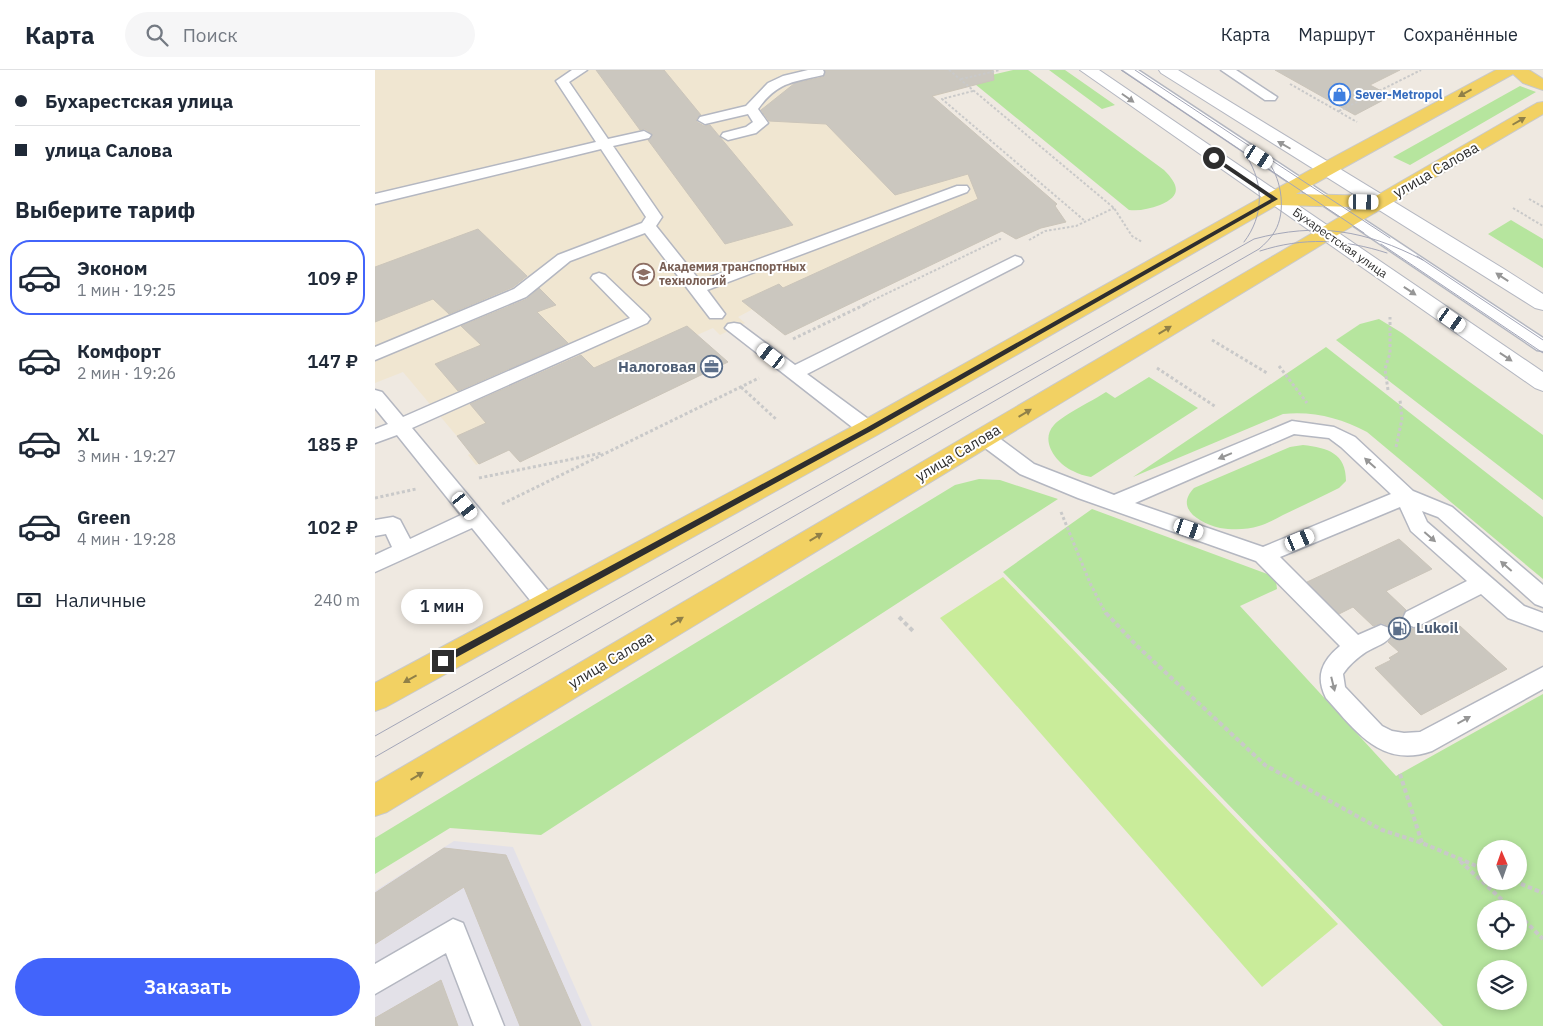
<!DOCTYPE html>
<html lang="ru">
<meta charset="utf-8">
<style>
:root{--surface:#fff;--page:#f6f6f7;--text:#1f2937;--muted:#747a83;--line:#e0e1e3;--accent:#4264fb}
body{margin:0;font-family:"IBM Plex Sans",sans-serif;background:var(--page);color:var(--text);height:100vh;display:flex;flex-direction:column;font-size:19px;white-space:nowrap}
*{box-sizing:border-box;margin:0}
p{font-size:16px;color:var(--muted)}
.icon{flex:none;width:28px;height:28px;fill:none;stroke:currentColor;stroke-width:2;stroke-linecap:round;stroke-linejoin:round}
.map{position:relative;flex:1;overflow:hidden}
.panel{display:flex;flex-direction:column;background:var(--surface);width:375px}
.panel>*{flex:none}
.hud{display:grid;align-content:center;height:110px;padding:0 15px;background:var(--surface)}
.needle{width:32px;rotate:358deg}
.fabs{position:absolute;left:1102px;top:770px;display:grid;gap:10px}
.fabs a{display:grid;place-items:center;width:50px;height:50px;border-radius:50%;background:var(--surface);box-shadow:0 2px 8px #0003;font-size:25px}
.end{position:absolute;width:22px;height:22px;margin:-11px;border:6px solid #2e2e2e;background:#fff;box-shadow:0 0 0 2px #fff}
.from{border-radius:50%}
.bubble{position:absolute;height:35px;border-radius:18px;background:var(--surface);box-shadow:0 2px 8px #0003;font-size:16px;font-weight:600;line-height:35px;text-align:center}
.car{position:absolute;width:15px;height:30px;margin:-15px -8px;border-radius:6px;box-shadow:0 0 4px 1px #0007;background:linear-gradient(#fff 24%,#345 0 40%,#fff 0 76%,#345 0 86%,#fff 0)}
.hud b{display:flex;align-items:center;gap:18px;height:48px;font-size:19px}
.hud b+b{border-top:1px solid var(--line)}
.hud i{width:12px;height:12px;background:var(--text)}
ul{padding:0;list-style:none}
li{display:flex;align-items:center;gap:15px;height:75px;margin:0 10px 8px;padding:0 5px;border:2px solid transparent;border-radius:20px}
li div{flex:1}
li b{display:block;font-size:19px}
li em{font-style:normal;font-weight:600}
li.current{border-color:var(--accent)}
li>.icon{width:45px;height:45px;stroke-width:1.5}
h2{padding:0 15px;font-size:22px;line-height:60px}
.pay{display:flex;align-items:center;gap:12px;height:55px;padding:0 15px;font-size:19px}
.pay p{margin-inline-start:auto}
.action{display:flex;gap:10px;margin-top:auto;padding:10px 15px}
.action a{flex:1;height:58px;border-radius:30px;background:var(--accent);color:#fff;font-size:20px;font-weight:600;line-height:58px;text-align:center}
header{display:flex;align-items:center;gap:30px;box-sizing:border-box;height:70px;padding:0 25px;background:var(--surface);border-bottom:1px solid var(--line)}
header strong{font-size:24px}
nav{display:flex;gap:28px;margin-inline-start:auto;font-size:18px}
.search{width:350px;height:45px;background:var(--page);display:flex;align-items:center;gap:12px;box-sizing:border-box;padding:0 18px;border-radius:28px;color:var(--muted);font-size:19px}
main{display:flex;flex:1;min-height:0}
.map>svg:first-child{display:block}
.industrial{fill:#e3e1e8}
.education{fill:#f0e6d1}
.green{fill:#b6e59e;fill-rule:evenodd}
.pitch{fill:#c9ec9a}
.building{fill:#cbc7bf;stroke:#cbc5ba}
.lines{fill:none;stroke-linecap:round;stroke-linejoin:round}
.service-casing{stroke:#b4b7c1;stroke-width:3}
.secondary-casing{stroke:#b4b7c1;stroke-width:2}
.primary-casing{stroke:#c9c9c9;stroke-width:2}
.path-far2{stroke:#c9c9c9;stroke-width:2;stroke-dasharray:2.5 2;stroke-linecap:butt}
.path-far1{stroke:#c9c9c9;stroke-width:3;stroke-dasharray:3 2.5;stroke-linecap:butt}
.path{stroke:#c9c9c9;stroke-width:4;stroke-dasharray:4.5 3;stroke-linecap:butt}
.service{fill:#fff;fill-rule:evenodd}
.secondary{fill:#fff;fill-rule:evenodd}
.primary{fill:#f2d163;fill-rule:evenodd}
.tram{stroke:#a3a6b8;stroke-width:1}
.oneway{fill:#908048}
.oneway2{fill:#969696}
.route{fill:#2e2e2e}
.labels{text-anchor:middle;stroke-width:4;stroke-linejoin:round;paint-order:stroke}
.far-shop-label{font-size:12px;font-weight:bold;fill:#366cbe;stroke:#fff;text-anchor:start}
.far-street-label{font-size:12px;fill:#2e2e2e;stroke:#fff}
.far-education-label{font-size:12px;font-weight:bold;fill:#785e54;stroke:#fff;text-anchor:start}
.street-label{font-size:15px;fill:#2e2e2e;stroke:#fff}
.service-label{font-size:15px;font-weight:bold;fill:#4e5e75;stroke:#fff;text-anchor:end}
</style>
<header>
<strong>Карта</strong>
<div class="search"><svg class="icon" aria-label="search" viewBox="0 0 24 24"><circle cx="10" cy="10" r="6"/><path d="M15 15l6 6"/></svg>Поиск</div>
<nav><a>Карта</a><a>Маршрут</a><a>Сохранённые</a></nav>
</header>
<main>
<section class="panel">
<div class="hud">
<b><i class="from"></i>Бухарестская улица</b>
<b><i></i>улица Салова</b>
</div>
<h2>Выберите тариф</h2>
<ul>
<li class="current"><svg class="icon" aria-label="car" viewBox="0 0 24 24"><path d="M5 17H2v-5l4-1 3-4h7l3 4 3 1v5h-3M9 17h6M6 11h13"/><circle cx="7" cy="17" r="2"/><circle cx="17" cy="17" r="2"/></svg><div><b>Эконом</b><p>1 мин · 19:25</p></div><em>109 ₽</em></li>
<li><svg class="icon" aria-label="car" viewBox="0 0 24 24"><path d="M5 17H2v-5l4-1 3-4h7l3 4 3 1v5h-3M9 17h6M6 11h13"/><circle cx="7" cy="17" r="2"/><circle cx="17" cy="17" r="2"/></svg><div><b>Комфорт</b><p>2 мин · 19:26</p></div><em>147 ₽</em></li>
<li><svg class="icon" aria-label="car" viewBox="0 0 24 24"><path d="M5 17H2v-5l4-1 3-4h7l3 4 3 1v5h-3M9 17h6M6 11h13"/><circle cx="7" cy="17" r="2"/><circle cx="17" cy="17" r="2"/></svg><div><b>XL</b><p>3 мин · 19:27</p></div><em>185 ₽</em></li>
<li><svg class="icon" aria-label="car" viewBox="0 0 24 24"><path d="M5 17H2v-5l4-1 3-4h7l3 4 3 1v5h-3M9 17h6M6 11h13"/><circle cx="7" cy="17" r="2"/><circle cx="17" cy="17" r="2"/></svg><div><b>Green</b><p>4 мин · 19:28</p></div><em>102 ₽</em></li>
</ul>
<div class="pay"><svg class="icon" aria-label="cash" viewBox="0 0 24 24"><path d="M3 7h18v10H3z"/><circle cx="12" cy="12" r="2"/></svg>Наличные<p>240 m</p></div>
<div class="action"><a>Заказать</a></div>
</section>
<div class="map">
<svg width="1168" height="956" viewBox="0 0 1168 956">
<rect width="100%" height="100%" fill="#efe9e1"/>
<path class="industrial" d="M 79,771 L 138,777 L 217,956 L 0,956 L 0,821 Z"/>
<path class="education" d="M 0,0 L 560,0 L 589,18 L 557,27 L 682,134 L 680,136 L 691,152 L 666,158 L 641,169 L 628,160 L 410,265 L 378,239 L 363,247 L 370,253 L 345,265 L 338,258 L 322,265 L 353,292 L 145,392 L 134,380 L 101,395 L 93,385 L 96,383 L 28,302 L 0,313 Z"/>
<path class="green" d="M 638,0 L 653,0 L 789,100 C 804,115 807,126 785,135 C 774,139 765,141 754,140 L 595,10 Z
M 674,0 L 690,0 L 740,35 L 727,39 Z
M 1145,16 L 1161,22 L 1035,95 L 1018,87 Z
M 1136,150 L 1168,169 L 1168,198 L 1113,164 Z
M 1004,249 L 1027,263 L 1168,365 L 1168,430 L 961,270 L 985,254 Z
M 951,277 L 1168,447 L 1168,509 L 992,362 C 965,348 939,341 908,344 L 758,407 Z
M 774,307 L 823,338 L 716,407 C 710,406 703,404 698,401 C 682,394 664,371 679,355 C 688,345 719,330 731,322 L 740,328 Z
M 928,375 C 953,378 971,383 971,411 L 964,418 C 946,427 927,436 908,445 C 900,449 892,454 884,456 C 872,460 857,460 845,458 C 825,453 799,439 819,418 L 915,377 Z
M 604,409 L 625,410 L 683,429 L 166,765 L 75,758 L 0,804 L 0,768 L 580,415 Z
M 717,439 L 895,505 L 901,511 L 902,519 L 865,536 L 1021,706 L 1168,624 L 1168,956 L 1068,956 L 628,502 ZM 1111,779 L 1144,779 L 1144,811 L 1111,811 ZM 1111,839 L 1144,839 L 1144,871 L 1111,871 ZM 1111,899 L 1144,899 L 1144,931 L 1111,931 Z"/>
<path class="pitch" d="M 628,507 L 963,854 L 887,917 L 565,548 Z"/>
<path class="building" d="M 221,0 L 289,0 L 326,45 L 321,49 L 322,52 L 329,56 L 335,55 L 418,155 L 350,174 L 273,70 L 278,65 L 270,59 L 265,60 Z
M 450,0 L 618,0 L 619,10 L 557,26 L 682,134 L 680,136 L 691,152 L 666,158 L 641,169 L 627,161 L 410,265 L 367,231 L 404,214 L 408,218 L 603,129 L 593,104 L 520,125 L 451,54 L 394,51 L 386,40 L 420,13 L 448,7 Z
M 900,0 L 1025,0 L 995,15 L 1016,26 L 980,45 Z
M 103,159 L 152,206 L 138,217 L 74,244 L 58,229 L 0,252 L 0,197 Z
M 164,218 L 181,235 L 162,242 L 193,273 L 83,321 L 60,294 L 106,275 L 86,256 L 152,229 Z
M 312,256 L 353,292 L 145,392 L 134,380 L 104,394 L 82,366 L 111,353 L 95,334 L 206,285 L 219,298 Z
M 1024,469 L 1057,499 L 1011,521 L 1031,540 L 1026,547 L 1029,555 L 1038,559 L 1048,556 L 1059,566 L 1068,561 L 1070,563 L 1085,556 L 1132,599 L 1046,645 L 1000,598 L 1016,590 L 1014,588 L 1024,582 L 1013,572 L 1019,565 L 1016,557 L 1007,553 L 998,556 L 978,537 L 964,544 L 932,512 Z
M 69,778 L 131,785 L 206,956 L 145,956 L 89,817 L 0,874 L 0,823 Z
M 66,910 L 83,956 L 0,956 L 0,948 Z"/>
<g class="lines">
<defs>
<path id="service" d="M 197,0 L 212,0 L 194,12 L 233,69 L 269,61 L 276,65 L 274,68 L 238,76 L 287,147 L 281,156 L 325,211 L 582,116 L 592,116 L 594,119 L 592,122 L 332,220 L 350,244 L 347,248 L 335,248 L 270,163 L 195,191 L 151,227 L 0,290 L 0,277 L 139,219 L 183,185 L 267,153 L 271,147 L 226,79 L 0,134 L 0,124 L 221,72 L 181,11 Z
M 433,0 L 448,0 L 449,2 L 448,5 C 418,12 402,12 383,39 L 393,53 L 381,63 L 353,70 L 346,66 L 348,63 L 371,57 L 378,52 L 373,44 L 330,54 L 323,50 L 325,47 L 371,36 L 393,13 L 408,6 Z
M 748,0 L 763,0 L 1168,268 L 1168,281 L 1162,280 Z
M 846,0 L 861,0 L 902,27 L 900,30 L 890,30 Z
M 640,186 L 646,188 L 648,191 L 646,194 L 432,304 L 500,354 L 503,359 L 500,364 L 493,365 L 486,364 L 350,258 L 353,254 L 359,253 L 365,254 L 420,295 Z
M 224,203 L 230,205 L 272,245 L 275,249 L 272,253 L 37,358 L 179,528 L 182,534 L 179,540 L 171,543 L 163,540 L 97,458 L 0,502 L 0,485 L 17,477 L 11,464 L 0,466 L 0,450 L 18,447 L 25,450 L 35,469 L 86,445 L 22,365 L 0,373 L 0,359 L 13,354 L 0,338 L 0,320 L 7,322 L 28,347 L 255,248 L 216,208 L 218,205 Z
M 917,351 L 959,357 L 980,367 L 1038,421 L 1077,437 L 1168,515 L 1168,537 L 1160,534 L 1063,447 L 1047,441 L 1052,452 L 1149,536 L 1168,543 L 1168,561 L 1133,548 L 1106,524 L 1047,554 L 1039,557 L 1031,554 L 1028,548 L 1031,542 L 1092,511 L 1036,461 L 1025,437 L 905,487 L 983,565 L 1006,555 L 1014,558 L 1017,564 C 1012,574 1001,576 991,582 C 982,588 974,595 968,604 L 970,617 L 1007,656 L 1017,661 L 1029,663 L 1045,662 L 1168,597 L 1168,619 L 1057,681 C 1006,699 980,660 951,628 C 940,606 947,591 965,576 L 881,491 L 703,428 L 645,404 L 602,372 L 599,367 L 602,362 L 609,361 L 616,362 L 659,394 L 739,425 ZM 919,364 L 954,368 L 966,377 L 1016,424 L 888,477 L 760,433 Z
M 78,849 L 88,853 L 129,956 L 99,956 L 71,883 L 0,924 L 0,894 Z"/>
<path id="secondary" d="M 705,0 L 724,0 L 1168,302 L 1168,321 L 1160,318 Z
M 784,0 L 803,0 L 1129,199 L 1168,224 L 1168,240 L 1160,238 L 786,3 Z"/>
<path id="primary" d="M 1121,0 L 1154,0 L 1168,9 L 1168,20 L 1148,13 L 1138,4 L 921,124 L 1001,126 L 1162,33 L 1168,32 L 1168,44 L 979,155 L 12,742 L 0,746 L 0,713 L 982,137 L 902,135 L 502,365 L 11,637 L 0,641 L 0,613 L 484,353 L 944,95 Z"/>
</defs>
<use href="#service" class="service-casing"/>
<use href="#secondary" class="secondary-casing"/>
<use href="#primary" class="primary-casing"/>
<path class="path-far2" d="M 574,0 L 739,138 L 757,166 L 767,172
M 586,9 L 625,0
M 915,14 L 982,52
M 598,21 L 567,29 L 710,151
M 964,41 L 1046,0
M 1154,129 L 1168,137
M 1138,138 L 1168,156
M 654,170 L 670,161 L 701,156 L 739,138
M 490,234 L 625,169 L 628,170"/>
<path class="path-far1" d="M 418,269 L 493,233
M 837,270 L 892,303
M 904,296 L 932,333
M 782,298 L 841,337
M 366,317 L 402,350
M 1013,320 L 1010,299 L 1015,283 L 1015,247
M 1021,377 L 1027,349 L 1025,330
M 104,408 L 227,383
M 0,428 L 41,419
M 127,434 L 384,308
M 686,442 L 715,513 L 731,544"/>
<path class="path" d="M 731,543 L 761,575 L 890,695 L 1007,760 L 1047,773 L 1111,800
M 524,547 L 538,561
M 1025,704 L 1047,773
M 1085,791 L 1137,839
M 1139,811 L 1168,823
M 1144,845 L 1168,869"/>
<use href="#service" class="service"/>
<use href="#secondary" class="secondary"/>
<use href="#primary" class="primary"/>
<path class="tram" d="M 746,0 L 989,163
M 760,0 L 879,79
M 893,88 L 1015,168
M 869,172 C 889,146 889,114 872,87
M 1006,174 L 1168,283
M 885,181 C 928,167 969,169 1012,183
M 1042,186 L 1168,270
M 0,666 L 879,169 C 943,152 990,160 1048,190
M 0,687 L 884,179 C 890,174 896,168 900,161 C 911,142 907,111 894,93 C 889,86 880,80 873,75"/>
</g>
<defs><path id="oneway-solid" d="M-6-.8H1V-3.2L6.5 0L1 3.2V.8H-6Z" transform="scale(1.25)"/></defs>
<g class="oneway">
<use href="#oneway-solid" transform="translate(1090 23) rotate(151)"/>
<use href="#oneway-solid" transform="translate(1144 51) rotate(-30)"/>
<use href="#oneway-solid" transform="translate(790 260) rotate(-31)"/>
<use href="#oneway-solid" transform="translate(650 343) rotate(-31)"/>
<use href="#oneway-solid" transform="translate(441 467) rotate(-31)"/>
<use href="#oneway-solid" transform="translate(302 551) rotate(-31)"/>
<use href="#oneway-solid" transform="translate(35 609) rotate(151)"/>
<use href="#oneway-solid" transform="translate(42 706) rotate(-31)"/>
</g>
<g class="oneway2">
<use href="#oneway-solid" transform="translate(753 28) rotate(35)"/>
<use href="#oneway-solid" transform="translate(909 75) rotate(-150)"/>
<use href="#oneway-solid" transform="translate(1127 207) rotate(-147)"/>
<use href="#oneway-solid" transform="translate(1035 221) rotate(34)"/>
<use href="#oneway-solid" transform="translate(1131 287) rotate(34)"/>
<use href="#oneway-solid" transform="translate(850 386) rotate(157)"/>
<use href="#oneway-solid" transform="translate(995 393) rotate(-138)"/>
<use href="#oneway-solid" transform="translate(1055 467) rotate(41)"/>
<use href="#oneway-solid" transform="translate(1131 496) rotate(-139)"/>
<use href="#oneway-solid" transform="translate(958 614) rotate(76)"/>
<use href="#oneway-solid" transform="translate(1089 650) rotate(-29)"/>
</g>
<path class="route" d="M 837,87 L 841,87 L 903,129 L 496,361 L 71,593 L 65,593 L 65,588 L 491,358 L 896,129 L 837,89 Z"/>
<defs>
<symbol id="shop-ring" viewBox="-11 -11 22 22"><circle r="9.5" fill="#fff" stroke="#3f7fe0" stroke-width="1.5"/><path d="M-5-2.5h2.3a2.7 3.5 0 0 1 5.4 0H5L5.5 6h-11ZM-1.5-2.5h3a1.5 2.3 0 0 0-3 0Z" fill="#3f7fe0"/></symbol>
<symbol id="university-ring" viewBox="-11 -11 22 22"><circle r="9.5" fill="#fff" stroke="#8d6e63" stroke-width="1.5"/><path d="M0-5L7-2L0 1L-7-2ZM-4 1L0 2.5L4 1V4Q0 6-4 4Z" fill="#8d6e63"/></symbol>
<symbol id="office-ring" viewBox="-11 -11 22 22"><circle r="9.5" fill="#fff" stroke="#5c6f8a" stroke-width="1.5"/><path d="M-6-3h4V-5.5h4V-3h4V5H-6ZM-1-4.5V-3h2v-1.5ZM-6 0V1H6V0Z" fill="#5c6f8a"/></symbol>
<symbol id="fuel-ring" viewBox="-11 -11 22 22"><circle r="9.5" fill="#fff" stroke="#5c6f8a" stroke-width="1.5"/><path d="M-5.5-6h7V0h2V4h1.3V-2.5L3-4.5l.8-.8L6-3V5H2.5V1h-1V6h-7ZM-4.2-4.7v3.2H.2V-4.7Z" fill="#5c6f8a"/></symbol>
</defs>
<g fill-rule="evenodd">
<use href="#shop-ring" x="952" y="12" width="25" height="25"/>
<use href="#university-ring" x="256" y="192" width="25" height="25"/>
<use href="#office-ring" x="324" y="284" width="25" height="25"/>
<use href="#fuel-ring" x="1012" y="546" width="25" height="25"/>
</g>
<g class="labels">
<g class="far-shop-label">
<text x="980" y="29">Sever-Metropol</text>
</g>
<g class="far-street-label">
<text transform="translate(965 173) rotate(35)" y="4">Бухарестская улица</text>
</g>
<g class="far-education-label">
<text x="284" y="201">Академия транспортных<tspan x="284" dy="14">технологий</tspan></text>
</g>
<g class="street-label">
<text transform="translate(1061 100) rotate(-30)" y="5">улица Салова</text>
<text transform="translate(583 383) rotate(-31)" y="5">улица Салова</text>
<text transform="translate(236 590) rotate(-31)" y="5">улица Салова</text>
</g>
<g class="service-label">
<text x="321" y="302">Налоговая</text>
<text x="1041" y="563" text-anchor="start">Lukoil</text>
</g>
</g>
</svg>
<div class="fabs">
<a><svg class="needle" viewBox="-14 -14 28 28"><path d="M0-13l5 13h-10z" fill="#e53935"/><path d="M0 13l5-13h-10z" fill="#747a83"/></svg></a>
<a><svg class="icon" aria-label="locate" viewBox="0 0 24 24"><circle cx="12" cy="12" r="6"/><path d="M12 2v4M12 18v4M2 12h4M18 12h4"/></svg></a>
<a><svg class="icon" aria-label="layers" viewBox="0 0 24 24"><path d="M12 4l9 5-9 5-9-5zM3 14l9 5 9-5"/></svg></a>
</div>
<i class="end from" style="left:839px;top:88px"></i>
<i class="end" style="left:68px;top:591px"></i>
<div class="bubble" style="left:26px;top:519px;width:82px">1 мин</div>
<i class="car" style="left:884px;top:87px;rotate:123deg"></i>
<i class="car" style="left:989px;top:132px;rotate:91deg"></i>
<i class="car" style="left:1077px;top:250px;rotate:125deg"></i>
<i class="car" style="left:396px;top:286px;rotate:308deg"></i>
<i class="car" style="left:90px;top:436px;rotate:141deg"></i>
<i class="car" style="left:814px;top:459px;rotate:109deg"></i>
<i class="car" style="left:925px;top:470px;rotate:67deg"></i>
</div>
</main>
